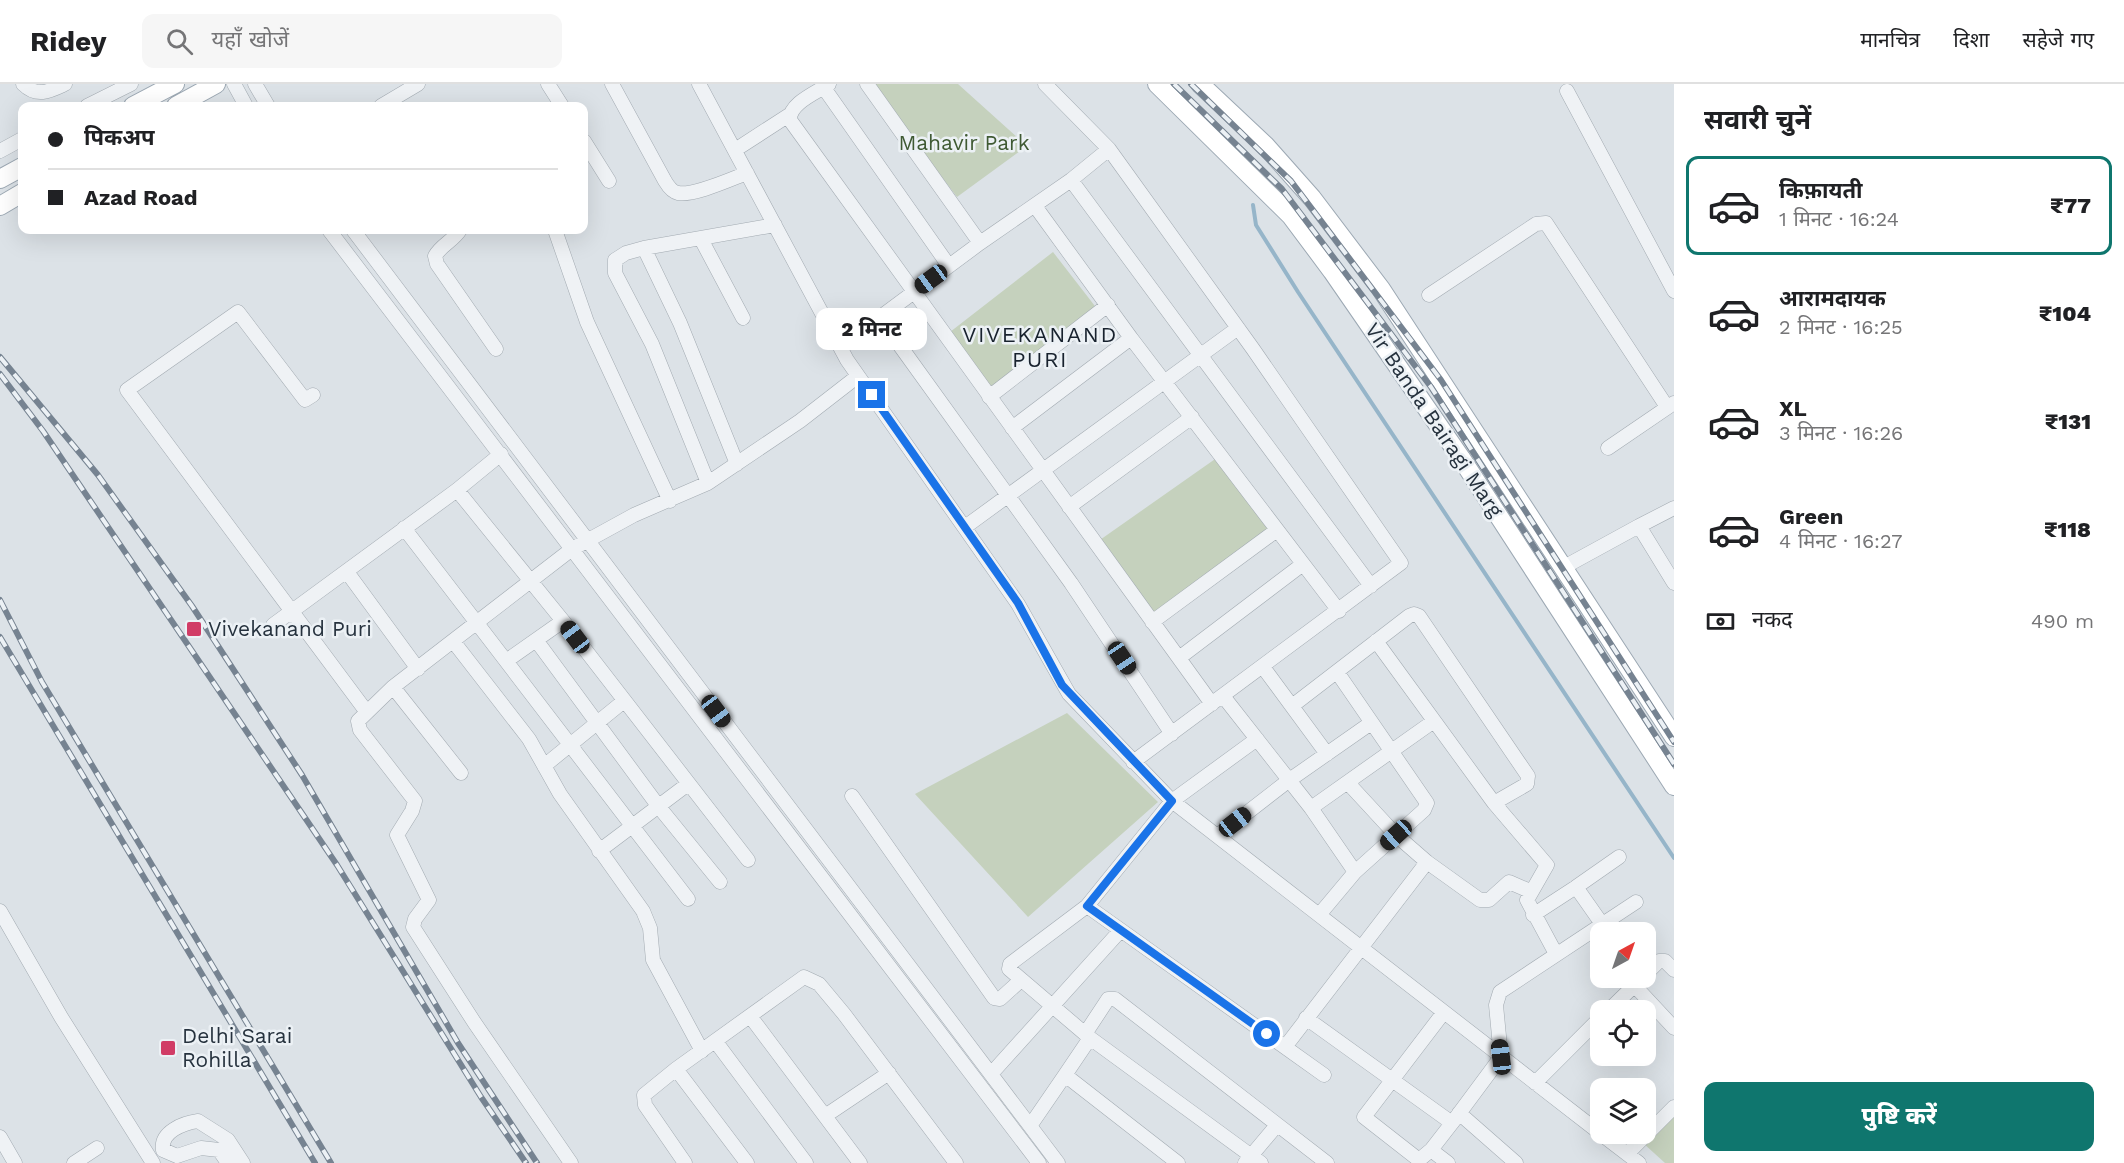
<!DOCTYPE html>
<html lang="hi">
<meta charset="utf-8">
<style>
:root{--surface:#fff;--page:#f6f6f6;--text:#202124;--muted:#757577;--line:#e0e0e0;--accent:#0f766e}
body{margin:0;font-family:"Work Sans","Noto Sans Devanagari",sans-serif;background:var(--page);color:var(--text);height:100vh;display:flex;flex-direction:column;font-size:22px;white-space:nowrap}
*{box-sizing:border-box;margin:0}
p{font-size:20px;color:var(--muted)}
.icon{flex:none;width:33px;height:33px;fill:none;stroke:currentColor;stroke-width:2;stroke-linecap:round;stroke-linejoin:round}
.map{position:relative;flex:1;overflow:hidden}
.side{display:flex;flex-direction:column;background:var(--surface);width:450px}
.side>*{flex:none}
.guide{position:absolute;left:18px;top:18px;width:570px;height:132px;border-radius:12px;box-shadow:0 6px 24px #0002;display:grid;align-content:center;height:132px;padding:0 30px;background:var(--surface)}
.needle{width:39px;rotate:40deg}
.buttons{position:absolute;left:1590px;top:838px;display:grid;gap:12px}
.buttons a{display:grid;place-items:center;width:66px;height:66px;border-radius:12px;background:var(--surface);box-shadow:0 6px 24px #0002;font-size:30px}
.end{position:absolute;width:27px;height:27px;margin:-14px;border:8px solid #1a73e8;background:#fff;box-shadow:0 0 0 3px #fff}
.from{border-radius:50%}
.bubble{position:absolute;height:42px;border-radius:12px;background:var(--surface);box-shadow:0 6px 24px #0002;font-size:20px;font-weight:800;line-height:42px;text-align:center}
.car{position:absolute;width:18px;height:36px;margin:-18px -9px;border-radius:8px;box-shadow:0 0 4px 2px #0007;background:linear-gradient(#222 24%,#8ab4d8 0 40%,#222 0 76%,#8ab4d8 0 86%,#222 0)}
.guide b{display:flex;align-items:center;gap:21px;height:57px;font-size:22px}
.guide b+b{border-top:2px solid var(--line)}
.guide i{width:15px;height:15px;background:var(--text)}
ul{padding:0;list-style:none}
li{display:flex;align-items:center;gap:18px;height:99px;margin:0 12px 9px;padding:0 18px;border:3px solid transparent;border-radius:12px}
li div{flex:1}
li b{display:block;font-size:22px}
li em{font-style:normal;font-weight:800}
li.current{border-color:var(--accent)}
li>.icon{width:54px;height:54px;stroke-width:1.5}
h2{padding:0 30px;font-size:27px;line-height:72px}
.pay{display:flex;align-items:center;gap:15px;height:66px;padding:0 30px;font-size:22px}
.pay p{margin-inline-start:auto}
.cta{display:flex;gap:12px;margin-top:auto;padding:12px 30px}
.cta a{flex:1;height:69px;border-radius:12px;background:var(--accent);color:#fff;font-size:24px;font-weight:800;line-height:69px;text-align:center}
header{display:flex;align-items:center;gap:36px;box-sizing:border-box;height:84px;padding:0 30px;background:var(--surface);border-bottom:2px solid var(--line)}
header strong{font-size:28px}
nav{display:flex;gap:33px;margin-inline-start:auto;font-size:21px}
.search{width:420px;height:54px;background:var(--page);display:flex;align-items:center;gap:15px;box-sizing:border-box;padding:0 21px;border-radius:12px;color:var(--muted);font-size:22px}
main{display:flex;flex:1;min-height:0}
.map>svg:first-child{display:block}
.green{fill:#c5d1bd}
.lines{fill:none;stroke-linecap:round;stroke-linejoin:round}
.stream{stroke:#96b5c9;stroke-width:4}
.minor-casing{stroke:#a2aab1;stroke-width:15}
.major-casing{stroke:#9ca8b3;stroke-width:20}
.minor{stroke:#eff2f5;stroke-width:14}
.major{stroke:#fff;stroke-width:18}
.rail-casing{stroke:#768391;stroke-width:6}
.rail{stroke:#ecf1f5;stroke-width:4;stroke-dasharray:11;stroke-linecap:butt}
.route{stroke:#1a73e8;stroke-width:8}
.poi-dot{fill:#d13c66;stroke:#ecf1f5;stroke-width:2}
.labels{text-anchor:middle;stroke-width:5;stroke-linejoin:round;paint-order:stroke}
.park-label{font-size:21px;fill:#3f5a33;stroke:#ecf1f5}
.street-label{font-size:21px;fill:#26323e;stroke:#ecf1f5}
.poi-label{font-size:21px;fill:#26323e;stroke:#ecf1f5;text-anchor:start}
.neighbourhood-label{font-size:22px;letter-spacing:1.5px;fill:#18222e;stroke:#ecf1f5}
</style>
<header>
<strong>Ridey</strong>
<div class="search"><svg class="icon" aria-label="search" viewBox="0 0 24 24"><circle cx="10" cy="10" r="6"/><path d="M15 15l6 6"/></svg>यहाँ खोजें</div>
<nav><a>मानचित्र</a><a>दिशा</a><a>सहेजे गए</a></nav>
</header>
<main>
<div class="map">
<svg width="1674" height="1079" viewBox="0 0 1674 1079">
<rect width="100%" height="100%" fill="#dce2e7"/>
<path class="green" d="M 871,0 L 958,0 L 1027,62 L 957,113 Z
M 1053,168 L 1098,226 L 994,308 L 950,248 Z
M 1218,373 L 1273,444 L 1153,532 L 1097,458 Z
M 1067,629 L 1158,718 L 1028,833 L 915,710 Z
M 1674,1030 L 1674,1079 L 1665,1079 L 1643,1059 Z"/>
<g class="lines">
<path class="stream" d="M 1253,121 L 1256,141 L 1298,208 L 1674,774"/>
<defs>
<path id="minor" d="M 23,0 C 37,14 50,7 65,0
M 234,0 L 246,22
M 255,0 L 268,22
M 548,0 L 562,22
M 612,0 L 665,97 C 668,102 672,108 678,109 C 694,112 731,95 747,89
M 699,0 L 847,276 L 1018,520 L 1069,610 L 1172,717 L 1600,1049
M 829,0 C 818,8 789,19 790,36 L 1212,620
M 867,0 L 980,159
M 1045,0 L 1109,65 L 1253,265 L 1401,479 L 1133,678
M 824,4 L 949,182
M 1567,7 L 1674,207
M 87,22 L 131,0
M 381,22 L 418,0
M 584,57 L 609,97
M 735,66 L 789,31
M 0,67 L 22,55
M 1071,96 L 1371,502
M 1035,122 L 1131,254 L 1339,527
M 329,146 L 1039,1079
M 353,146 L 1058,1079
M 460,146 C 453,157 441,161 435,172 L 437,180 L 496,265
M 555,146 L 587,238 L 670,417
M 701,155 L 743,234
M 644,164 L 680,239 L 737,380
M 1429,211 L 1536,140 L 1546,139 L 1667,323
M 880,234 L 1071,499 L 1172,650
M 840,263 L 980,159 L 1071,96 L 1109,65
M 313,311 L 305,316 L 238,228 L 127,306 L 366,627
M 989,313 L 1108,221
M 1012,344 L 1131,254
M 1608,364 L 1674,319
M 501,370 L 457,406 L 563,537 L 748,776
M 708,399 L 652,260 L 615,189 L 615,176 L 626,169 L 644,164 L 775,141
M 1069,423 L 1192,333
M 1639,442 L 1674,424
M 965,443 L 1238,244
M 404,444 L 506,577
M 1564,483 L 1639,442 L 1674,499
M 347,488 L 418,585
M 563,537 L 506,577 L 688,815
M 1152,538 L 1277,446
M 273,541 L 457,406
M 536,556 L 659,723 L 720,798
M 453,557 L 529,655 L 560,710 L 643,827 L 650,844 L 653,876 L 702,967
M 1376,557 L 1494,719 L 1547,781 L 1527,816 L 1556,870
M 1179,574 L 1303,480
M 1263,583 L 1327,670
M 393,603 L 461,689
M 1223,612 L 1311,724 L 1355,788 L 1424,726 L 1427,719 L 1337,588
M 1292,622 L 1409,532 L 1414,530 L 1419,532 L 1528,692 L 1527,700 L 1494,719
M 1257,655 L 1172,717 L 1087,822 L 1010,880 L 1009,885 L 1090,954 L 1261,1079
M 544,682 L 624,617
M 1348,699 L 1396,751 L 1427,778 L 1480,816 L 1489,816 L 1509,798 L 1530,807
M 852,712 L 994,914 L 1000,915 L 1021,896
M 1311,724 L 1434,637
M 1217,752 L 1288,697 L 1371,639
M 599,767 L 688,700
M 1087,822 L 1324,991
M 0,827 L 61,933 L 153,1079
M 1319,831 L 1355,788
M 1533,831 L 1576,803
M 1602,840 L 1576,803 L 1619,773
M 1646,890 L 1659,877 L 1665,877 L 1674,886
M 1634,901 L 1674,944
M 1608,927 L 1642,894
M 1444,928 L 1364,1033 L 1419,1076 L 1431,1066 L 1452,1039
M 750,932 L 860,1079
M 1306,934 L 1452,1039 L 1501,973 L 1496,921 L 1500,908 L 1636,818
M 1085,950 L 1108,915 L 1115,915 L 1327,1079
M 716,958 L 806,1079
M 1285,963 L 1427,778
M 676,985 L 747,1079
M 991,990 L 1120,847
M 1065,991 L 1090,954
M 1535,999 L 1600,934
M 1459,1029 L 1516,1079
M 825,1032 L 889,989
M 1030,1042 L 1065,991 L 1178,1079
M 1601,1050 L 1639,1079
M 0,1053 L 15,1079
M 1431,1066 L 1448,1079
M 1627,1070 L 1674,1023
M 74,1079 L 97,1064
M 228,1079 L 219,1066 L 201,1064 L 177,1072 L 163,1066 C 160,1048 183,1039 198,1037 L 228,1056 L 243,1079
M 571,1079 L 474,938 L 413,843 L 415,835 L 429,816 L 397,751 L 412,727 L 415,717 L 360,646 L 358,637 L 393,603 L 572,465 L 634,431 L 708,399 L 800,337 L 858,292
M 685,1079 L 645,1021 L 644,1011 L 676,985 L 804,893 L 819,900 L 844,930 L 956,1079
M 1245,1079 L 1277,1041"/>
<path id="major" d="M 1157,0 L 1291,132 L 1332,187 L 1461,374 L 1674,702
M 1200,0 L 1265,61 L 1312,114 L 1381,205 L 1674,653
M 133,22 L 175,0
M 176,22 L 216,0
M 0,95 L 22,83
M 0,122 L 22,109"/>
</defs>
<use href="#minor" class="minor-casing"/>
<use href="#major" class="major-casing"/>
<use href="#minor" class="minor"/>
<use href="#major" class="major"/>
<defs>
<path id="rail" d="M 1174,0 L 1282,105 L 1431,303 L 1674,680
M 1191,0 L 1291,97 L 1441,296 L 1674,658
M 0,273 L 98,391 L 192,522 L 302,691 L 458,959 L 537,1079
M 0,290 L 43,347 L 337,781 L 481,1013 L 526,1079
M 0,516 L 42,598 L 331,1079
M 0,553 L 315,1079"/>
</defs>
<use href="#rail" class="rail-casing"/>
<use href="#rail" class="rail"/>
</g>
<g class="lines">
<path class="route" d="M 872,311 L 1018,519 L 1062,601 L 1172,717 L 1087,822 L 1267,950"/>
</g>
<g class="poi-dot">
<rect x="186" y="537" width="16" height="16" rx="3"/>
<rect x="160" y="956" width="16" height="16" rx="3"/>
</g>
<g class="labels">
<g class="park-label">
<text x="964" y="66">Mahavir Park</text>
</g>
<g class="street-label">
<text transform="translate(1434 336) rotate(56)" y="7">Vir Banda Bairagi Marg</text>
</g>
<g class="poi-label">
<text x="208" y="552">Vivekanand Puri</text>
<text x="182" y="959">Delhi Sarai<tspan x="182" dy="24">Rohilla</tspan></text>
</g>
<g class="neighbourhood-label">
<text x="1040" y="258">VIVEKANAND<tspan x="1040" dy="25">PURI</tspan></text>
</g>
</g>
</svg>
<div class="buttons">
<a><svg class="needle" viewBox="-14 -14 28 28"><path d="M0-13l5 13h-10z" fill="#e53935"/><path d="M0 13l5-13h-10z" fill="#757577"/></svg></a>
<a><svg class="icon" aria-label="locate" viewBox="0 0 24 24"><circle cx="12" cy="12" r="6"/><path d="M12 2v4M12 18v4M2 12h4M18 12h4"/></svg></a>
<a><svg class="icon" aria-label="layers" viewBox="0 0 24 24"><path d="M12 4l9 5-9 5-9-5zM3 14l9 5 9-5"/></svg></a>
</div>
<i class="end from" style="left:1267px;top:950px"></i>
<i class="end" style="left:872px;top:311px"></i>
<div class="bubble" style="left:816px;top:224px;width:111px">2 मिनट</div>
<i class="car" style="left:931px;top:195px;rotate:234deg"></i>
<i class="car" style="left:575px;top:553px;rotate:323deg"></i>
<i class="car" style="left:1122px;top:574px;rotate:146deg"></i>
<i class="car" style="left:716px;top:627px;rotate:143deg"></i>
<i class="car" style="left:1235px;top:738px;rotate:52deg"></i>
<i class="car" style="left:1396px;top:751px;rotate:228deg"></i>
<i class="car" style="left:1501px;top:973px;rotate:353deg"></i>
<div class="guide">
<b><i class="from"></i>पिकअप</b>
<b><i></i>Azad Road</b>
</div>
</div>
<section class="side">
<h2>सवारी चुनें</h2>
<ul>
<li class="current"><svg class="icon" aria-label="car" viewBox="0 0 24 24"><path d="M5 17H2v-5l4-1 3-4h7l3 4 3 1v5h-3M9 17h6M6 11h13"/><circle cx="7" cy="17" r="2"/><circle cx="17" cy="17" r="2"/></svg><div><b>किफ़ायती</b><p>1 मिनट · 16:24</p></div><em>₹77</em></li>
<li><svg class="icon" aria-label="car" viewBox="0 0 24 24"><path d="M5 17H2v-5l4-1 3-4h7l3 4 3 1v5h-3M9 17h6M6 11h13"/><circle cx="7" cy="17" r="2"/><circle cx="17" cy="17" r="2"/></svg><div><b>आरामदायक</b><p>2 मिनट · 16:25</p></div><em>₹104</em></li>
<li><svg class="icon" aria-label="car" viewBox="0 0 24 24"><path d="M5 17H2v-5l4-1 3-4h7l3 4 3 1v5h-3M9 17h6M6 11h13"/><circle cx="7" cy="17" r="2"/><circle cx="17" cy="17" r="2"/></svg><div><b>XL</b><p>3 मिनट · 16:26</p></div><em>₹131</em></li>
<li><svg class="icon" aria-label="car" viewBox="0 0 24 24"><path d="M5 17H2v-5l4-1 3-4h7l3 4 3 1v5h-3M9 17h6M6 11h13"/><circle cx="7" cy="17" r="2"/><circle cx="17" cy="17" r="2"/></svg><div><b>Green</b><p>4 मिनट · 16:27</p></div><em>₹118</em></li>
</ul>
<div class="pay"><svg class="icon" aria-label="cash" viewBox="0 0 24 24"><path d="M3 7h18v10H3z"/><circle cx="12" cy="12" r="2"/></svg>नकद<p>490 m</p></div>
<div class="cta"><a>पुष्टि करें</a></div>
</section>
</main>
